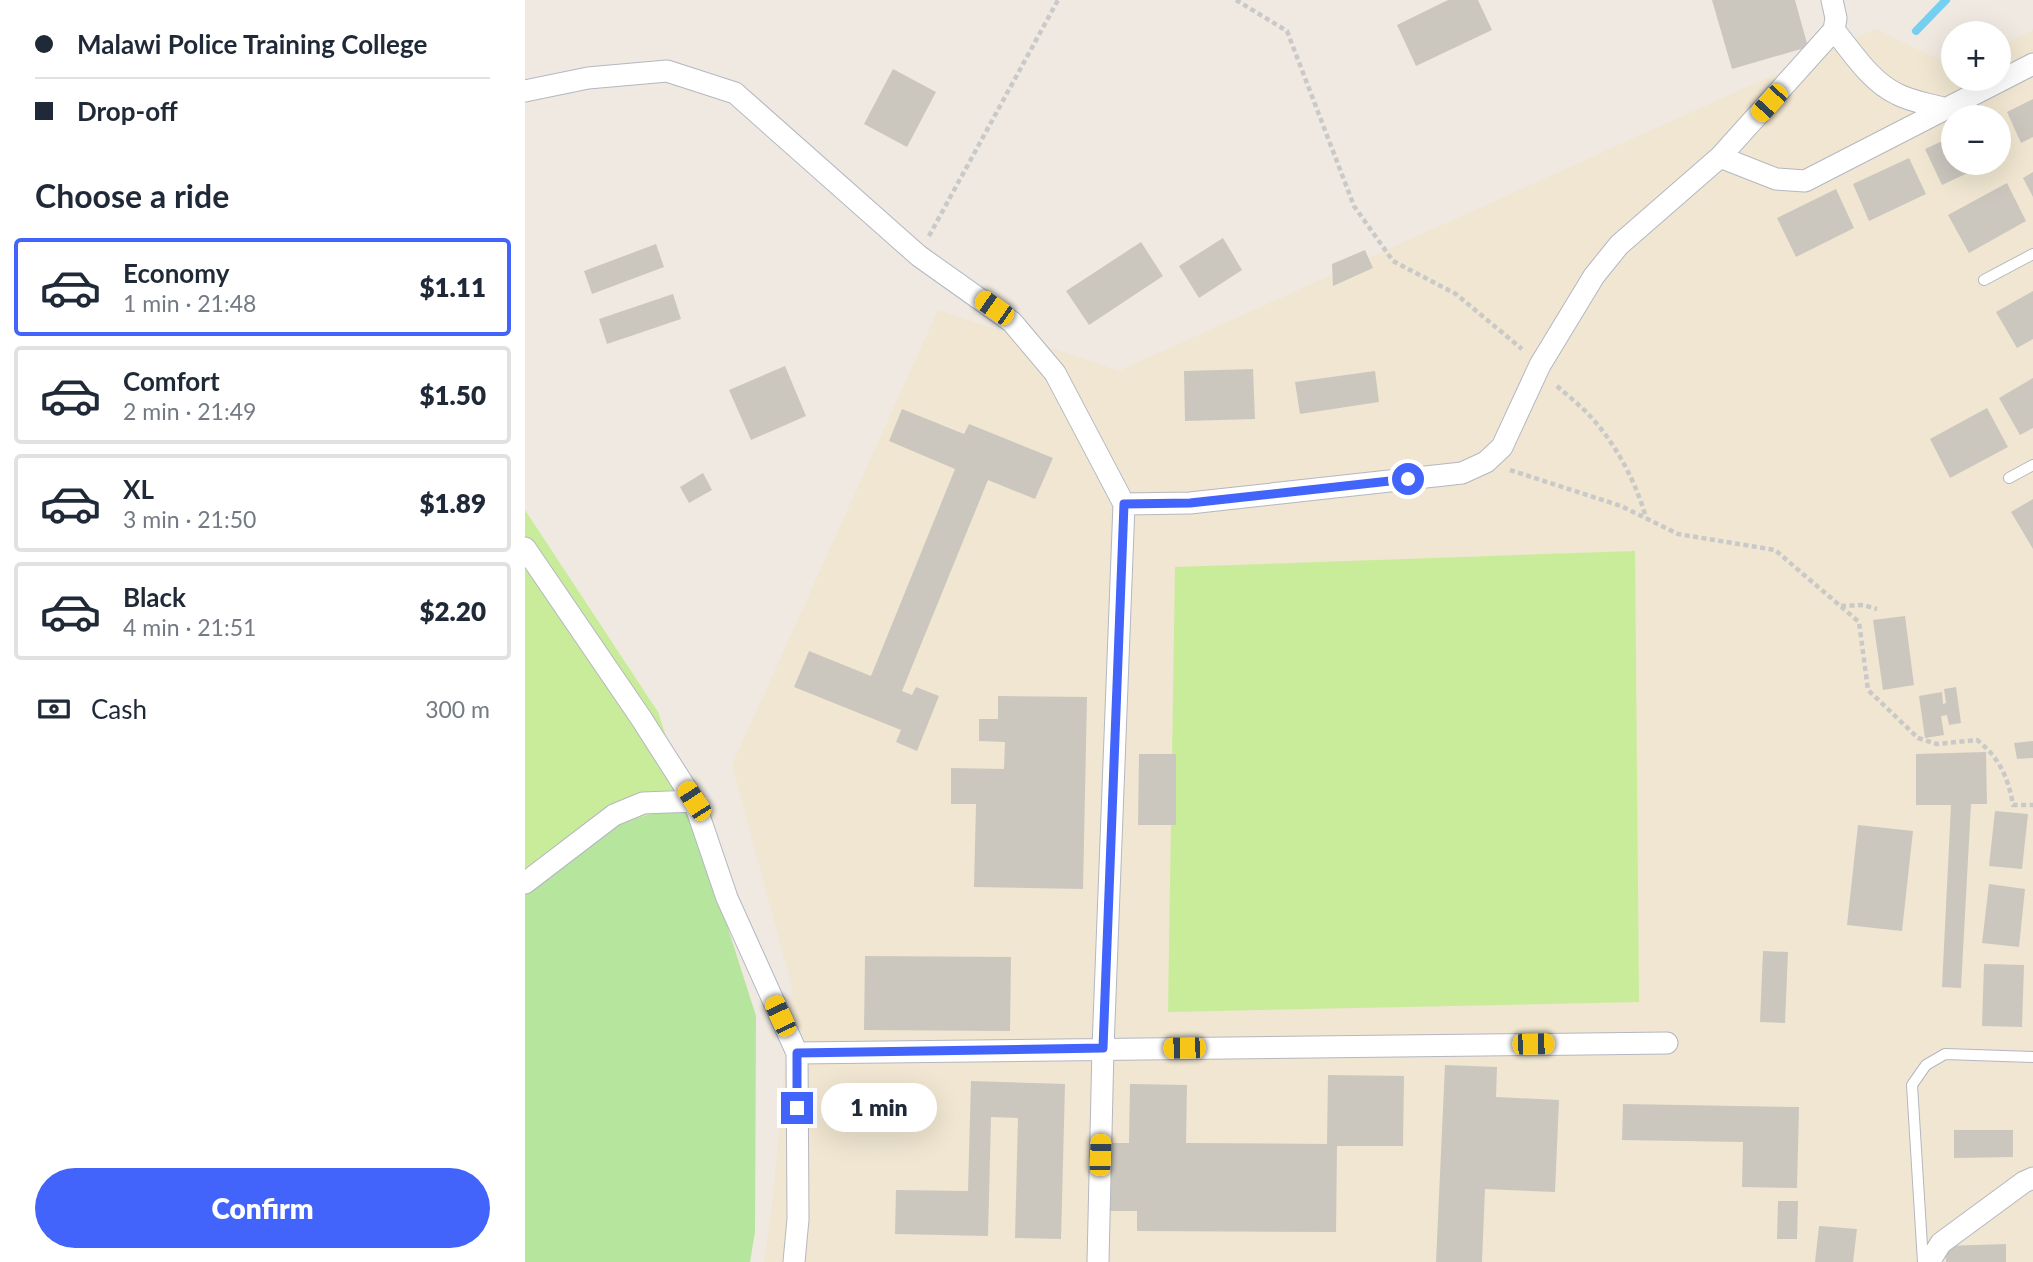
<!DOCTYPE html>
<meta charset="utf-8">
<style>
:root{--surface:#fff;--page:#f2f2f3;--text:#1f2937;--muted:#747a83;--line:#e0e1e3;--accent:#4264fb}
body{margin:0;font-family:Lato,sans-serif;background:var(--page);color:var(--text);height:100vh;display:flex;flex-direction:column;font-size:26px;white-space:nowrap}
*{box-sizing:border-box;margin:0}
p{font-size:23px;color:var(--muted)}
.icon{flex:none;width:38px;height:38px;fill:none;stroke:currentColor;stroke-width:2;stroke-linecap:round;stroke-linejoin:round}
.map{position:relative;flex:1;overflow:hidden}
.side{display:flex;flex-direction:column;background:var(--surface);width:525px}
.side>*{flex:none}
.banner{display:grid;align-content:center;height:154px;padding:0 35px;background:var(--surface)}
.buttons{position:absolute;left:1416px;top:21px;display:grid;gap:14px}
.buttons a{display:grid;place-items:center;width:70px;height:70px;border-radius:50%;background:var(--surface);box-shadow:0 7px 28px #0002;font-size:35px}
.end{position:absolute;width:32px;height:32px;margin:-16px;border:9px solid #4264fb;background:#fff;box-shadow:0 0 0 4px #fff}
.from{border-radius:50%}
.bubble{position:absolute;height:49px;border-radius:24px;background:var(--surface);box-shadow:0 7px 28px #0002;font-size:23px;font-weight:800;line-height:49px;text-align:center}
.car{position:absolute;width:21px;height:42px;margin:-21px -10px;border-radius:9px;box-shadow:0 0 5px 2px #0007;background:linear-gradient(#f5c518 24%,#345 0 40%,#f5c518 0 76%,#345 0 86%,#f5c518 0)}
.banner b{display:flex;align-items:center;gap:24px;height:66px;font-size:26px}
.banner b+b{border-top:2px solid var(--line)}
.banner i{width:18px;height:18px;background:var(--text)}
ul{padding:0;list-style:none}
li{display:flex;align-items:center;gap:21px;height:98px;margin:0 14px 10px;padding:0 21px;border:4px solid var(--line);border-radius:7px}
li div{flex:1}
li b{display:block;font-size:26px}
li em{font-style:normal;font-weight:800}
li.current{border-color:var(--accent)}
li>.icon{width:63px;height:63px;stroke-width:1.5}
h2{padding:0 35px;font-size:32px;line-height:84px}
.pay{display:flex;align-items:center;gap:18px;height:77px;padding:0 35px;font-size:26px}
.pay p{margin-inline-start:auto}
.button{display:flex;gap:14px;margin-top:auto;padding:14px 35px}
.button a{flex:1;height:80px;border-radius:42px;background:var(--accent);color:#fff;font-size:28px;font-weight:800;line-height:80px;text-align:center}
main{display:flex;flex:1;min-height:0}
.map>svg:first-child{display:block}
.education{fill:#f0e6d1;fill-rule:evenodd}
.green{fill:#b6e59e}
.pitch{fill:#c9ec9a}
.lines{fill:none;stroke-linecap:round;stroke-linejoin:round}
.stream{stroke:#75cff0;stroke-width:8}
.building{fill:#cbc7bf}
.lane-casing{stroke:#b4b7c1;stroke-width:12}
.street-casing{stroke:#b4b7c1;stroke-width:23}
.path{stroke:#c9c9c9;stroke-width:4.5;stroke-dasharray:5 3.5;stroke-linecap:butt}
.lane{stroke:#fff;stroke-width:10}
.street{stroke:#fff;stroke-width:21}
.route{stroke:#4264fb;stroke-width:9}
</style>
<main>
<section class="side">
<div class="banner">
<b><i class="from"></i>Malawi Police Training College</b>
<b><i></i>Drop-off</b>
</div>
<h2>Choose a ride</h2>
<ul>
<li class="current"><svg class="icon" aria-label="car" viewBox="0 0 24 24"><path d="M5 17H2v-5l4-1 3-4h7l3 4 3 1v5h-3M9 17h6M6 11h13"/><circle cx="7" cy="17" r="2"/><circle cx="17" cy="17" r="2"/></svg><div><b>Economy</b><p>1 min · 21:48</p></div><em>$1.11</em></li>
<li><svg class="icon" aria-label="car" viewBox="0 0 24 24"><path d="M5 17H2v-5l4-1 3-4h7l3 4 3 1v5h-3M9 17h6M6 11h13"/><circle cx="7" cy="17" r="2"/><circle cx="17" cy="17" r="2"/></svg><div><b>Comfort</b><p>2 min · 21:49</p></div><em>$1.50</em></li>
<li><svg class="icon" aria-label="car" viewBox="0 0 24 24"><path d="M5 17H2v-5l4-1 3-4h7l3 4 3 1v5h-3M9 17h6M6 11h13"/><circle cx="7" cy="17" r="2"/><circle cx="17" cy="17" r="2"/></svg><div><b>XL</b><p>3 min · 21:50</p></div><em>$1.89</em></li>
<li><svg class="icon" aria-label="car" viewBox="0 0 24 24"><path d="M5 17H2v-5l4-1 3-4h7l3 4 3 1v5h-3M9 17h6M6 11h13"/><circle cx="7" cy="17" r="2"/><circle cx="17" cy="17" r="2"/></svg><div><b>Black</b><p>4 min · 21:51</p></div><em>$2.20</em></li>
</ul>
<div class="pay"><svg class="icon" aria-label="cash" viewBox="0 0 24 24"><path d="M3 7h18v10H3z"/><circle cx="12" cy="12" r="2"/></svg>Cash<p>300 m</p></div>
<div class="button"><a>Confirm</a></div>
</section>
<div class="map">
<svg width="1508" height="1262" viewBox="0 0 1508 1262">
<rect width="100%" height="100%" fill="#efe9e1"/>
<path class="education" d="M 1350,29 L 1428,66 L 1428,79 L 1474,79 L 1474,46 L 1508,30 L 1508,1262 L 239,1262 L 248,1196 L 267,987 L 207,765 L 413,310 L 594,371 ZM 1428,117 L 1474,117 L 1474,163 L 1428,163 Z"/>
<path class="green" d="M 163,803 L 231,1016 L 230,1232 L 225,1262 L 0,1262 L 0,889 L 85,826 Z"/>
<path class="pitch" d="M 0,510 L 133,712 L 163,803 L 85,826 L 0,889 Z
M 1110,551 L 1114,1002 L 643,1012 L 650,567 Z"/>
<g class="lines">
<path class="stream" d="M 1391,31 L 1421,0"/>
</g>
<path class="building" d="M 923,0 L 953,0 L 967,30 L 891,66 L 872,25 Z
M 1187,0 L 1270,0 L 1283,47 L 1207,69 Z
M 368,69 L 411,92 L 382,147 L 339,124 Z
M 1508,99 L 1508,137 L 1496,143 L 1482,112 Z
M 1428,136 L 1428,163 L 1464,163 L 1417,185 L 1400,149 Z
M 1384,158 L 1401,194 L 1344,221 L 1328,184 Z
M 1508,172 L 1508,197 L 1498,178 Z
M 1482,183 L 1501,221 L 1444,253 L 1423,215 Z
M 1311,189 L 1329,228 L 1271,257 L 1252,218 Z
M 698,238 L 717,270 L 674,298 L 654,266 Z
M 616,242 L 638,276 L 564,325 L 541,291 Z
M 131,244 L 139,267 L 67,294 L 59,271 Z
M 840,250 L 848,268 L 808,286 L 807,264 Z
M 1508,291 L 1508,339 L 1492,348 L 1471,312 Z
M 148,294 L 156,319 L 82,344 L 74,319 Z
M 260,366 L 281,416 L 226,440 L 204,390 Z
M 728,369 L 730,419 L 660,421 L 659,371 Z
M 850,371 L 854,402 L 775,414 L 770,382 Z
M 1508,378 L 1508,428 L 1495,435 L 1474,398 Z
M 1462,408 L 1483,447 L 1425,478 L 1405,439 Z
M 377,409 L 439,434 L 444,424 L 528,458 L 510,499 L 463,480 L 377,691 L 387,695 L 391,687 L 414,696 L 392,751 L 371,742 L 376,730 L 269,687 L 284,651 L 346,676 L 430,469 L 364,441 Z
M 178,473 L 187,490 L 164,503 L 155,487 Z
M 1508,499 L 1508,549 L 1486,512 Z
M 1380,616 L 1389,685 L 1358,690 L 1348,620 Z
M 1431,687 L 1436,723 L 1424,725 L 1422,715 L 1416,716 L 1419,735 L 1400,738 L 1394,696 L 1417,692 L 1418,704 L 1421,703 L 1419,689 Z
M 473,696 L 562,697 L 558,889 L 449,887 L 451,804 L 426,804 L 426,768 L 479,769 L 480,742 L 454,741 L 454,719 L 473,719 Z
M 1508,741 L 1508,758 L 1492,759 L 1489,743 Z
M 1461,752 L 1462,804 L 1446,804 L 1436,988 L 1417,987 L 1426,805 L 1391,805 L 1391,754 Z
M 614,754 L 651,754 L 651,825 L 613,825 Z
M 1470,811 L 1503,814 L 1497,869 L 1464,866 Z
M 1333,825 L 1388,831 L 1377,931 L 1322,925 Z
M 1464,884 L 1500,889 L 1494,947 L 1457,943 Z
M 1238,951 L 1263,952 L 1260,1023 L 1235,1022 Z
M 340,956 L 486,957 L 485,1031 L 339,1030 Z
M 1459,964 L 1499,965 L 1497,1027 L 1457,1026 Z
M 920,1065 L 972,1067 L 971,1097 L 1034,1100 L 1030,1192 L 960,1189 L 957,1262 L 911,1262 Z
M 803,1075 L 879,1076 L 878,1146 L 812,1146 L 811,1232 L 612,1231 L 612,1211 L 585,1211 L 585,1143 L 604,1143 L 605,1084 L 662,1085 L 661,1143 L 802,1144 Z
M 446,1081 L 540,1084 L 536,1239 L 490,1238 L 493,1118 L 466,1117 L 463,1236 L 370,1234 L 371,1190 L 443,1191 Z
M 1098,1104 L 1274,1107 L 1272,1188 L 1217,1187 L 1218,1142 L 1097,1140 Z
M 1429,1130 L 1488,1130 L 1488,1157 L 1429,1158 Z
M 1253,1201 L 1273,1201 L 1272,1239 L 1252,1239 Z
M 1294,1226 L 1332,1229 L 1328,1262 L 1290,1262 Z
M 1481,1244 L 1481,1262 L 1421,1262 L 1420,1246 Z"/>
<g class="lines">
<defs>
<path id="lane" d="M 1459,280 L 1508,254
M 1484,478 L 1508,465
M 1398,1262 L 1387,1085 L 1401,1065 L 1420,1054 L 1508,1057"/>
<path id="street" d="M 1309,30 C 1328,53 1345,81 1372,94 C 1387,102 1405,104 1421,109
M 0,91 L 63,78 L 142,71 L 210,93 L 394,256 L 487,322 L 530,373 L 599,504
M 1195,157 L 1251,179 L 1280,181 L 1508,64
M 0,548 L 116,718 L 169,801 L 202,898 L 272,1053 L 273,1219 L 269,1262
M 0,883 L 89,815 L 118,803 L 169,801
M 272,1053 L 1142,1043
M 573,1262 L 578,1048 L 599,504 L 665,503 L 937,473 L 961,462 L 977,447 L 1015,365 L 1069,276 L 1094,245 L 1195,157 L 1309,30 L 1311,18 L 1307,0
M 1404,1262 L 1416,1243 L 1499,1182 L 1508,1178"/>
</defs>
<use href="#lane" class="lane-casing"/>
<use href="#street" class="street-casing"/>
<path class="path" d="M 711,0 L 762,31 L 829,206 L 868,261 L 931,294 L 997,349
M 404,236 L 533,0
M 1032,386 C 1043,396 1055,405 1065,416 C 1091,444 1111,482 1121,518
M 985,470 L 1096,506 L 1153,534 L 1250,550 L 1334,622 L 1343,690 L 1393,738 L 1412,744 L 1452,740 C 1474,757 1483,777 1488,805 L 1508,805
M 1316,606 L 1338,605 L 1352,609"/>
<use href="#lane" class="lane"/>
<use href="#street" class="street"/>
</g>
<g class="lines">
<path class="route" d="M 272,1108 L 272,1053 L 578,1048 L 599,504 L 665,503 L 883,479"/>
</g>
</svg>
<div class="buttons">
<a>+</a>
<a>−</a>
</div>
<i class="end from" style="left:883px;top:479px"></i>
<i class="end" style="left:272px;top:1108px"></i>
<div class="bubble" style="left:296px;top:1083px;width:116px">1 min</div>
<i class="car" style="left:1244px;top:103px;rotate:222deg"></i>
<i class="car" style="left:469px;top:308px;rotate:305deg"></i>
<i class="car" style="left:169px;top:801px;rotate:327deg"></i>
<i class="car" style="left:255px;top:1016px;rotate:335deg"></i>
<i class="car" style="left:1008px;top:1044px;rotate:89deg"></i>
<i class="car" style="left:659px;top:1048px;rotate:269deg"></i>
<i class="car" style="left:575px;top:1155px;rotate:2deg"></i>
</div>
</main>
